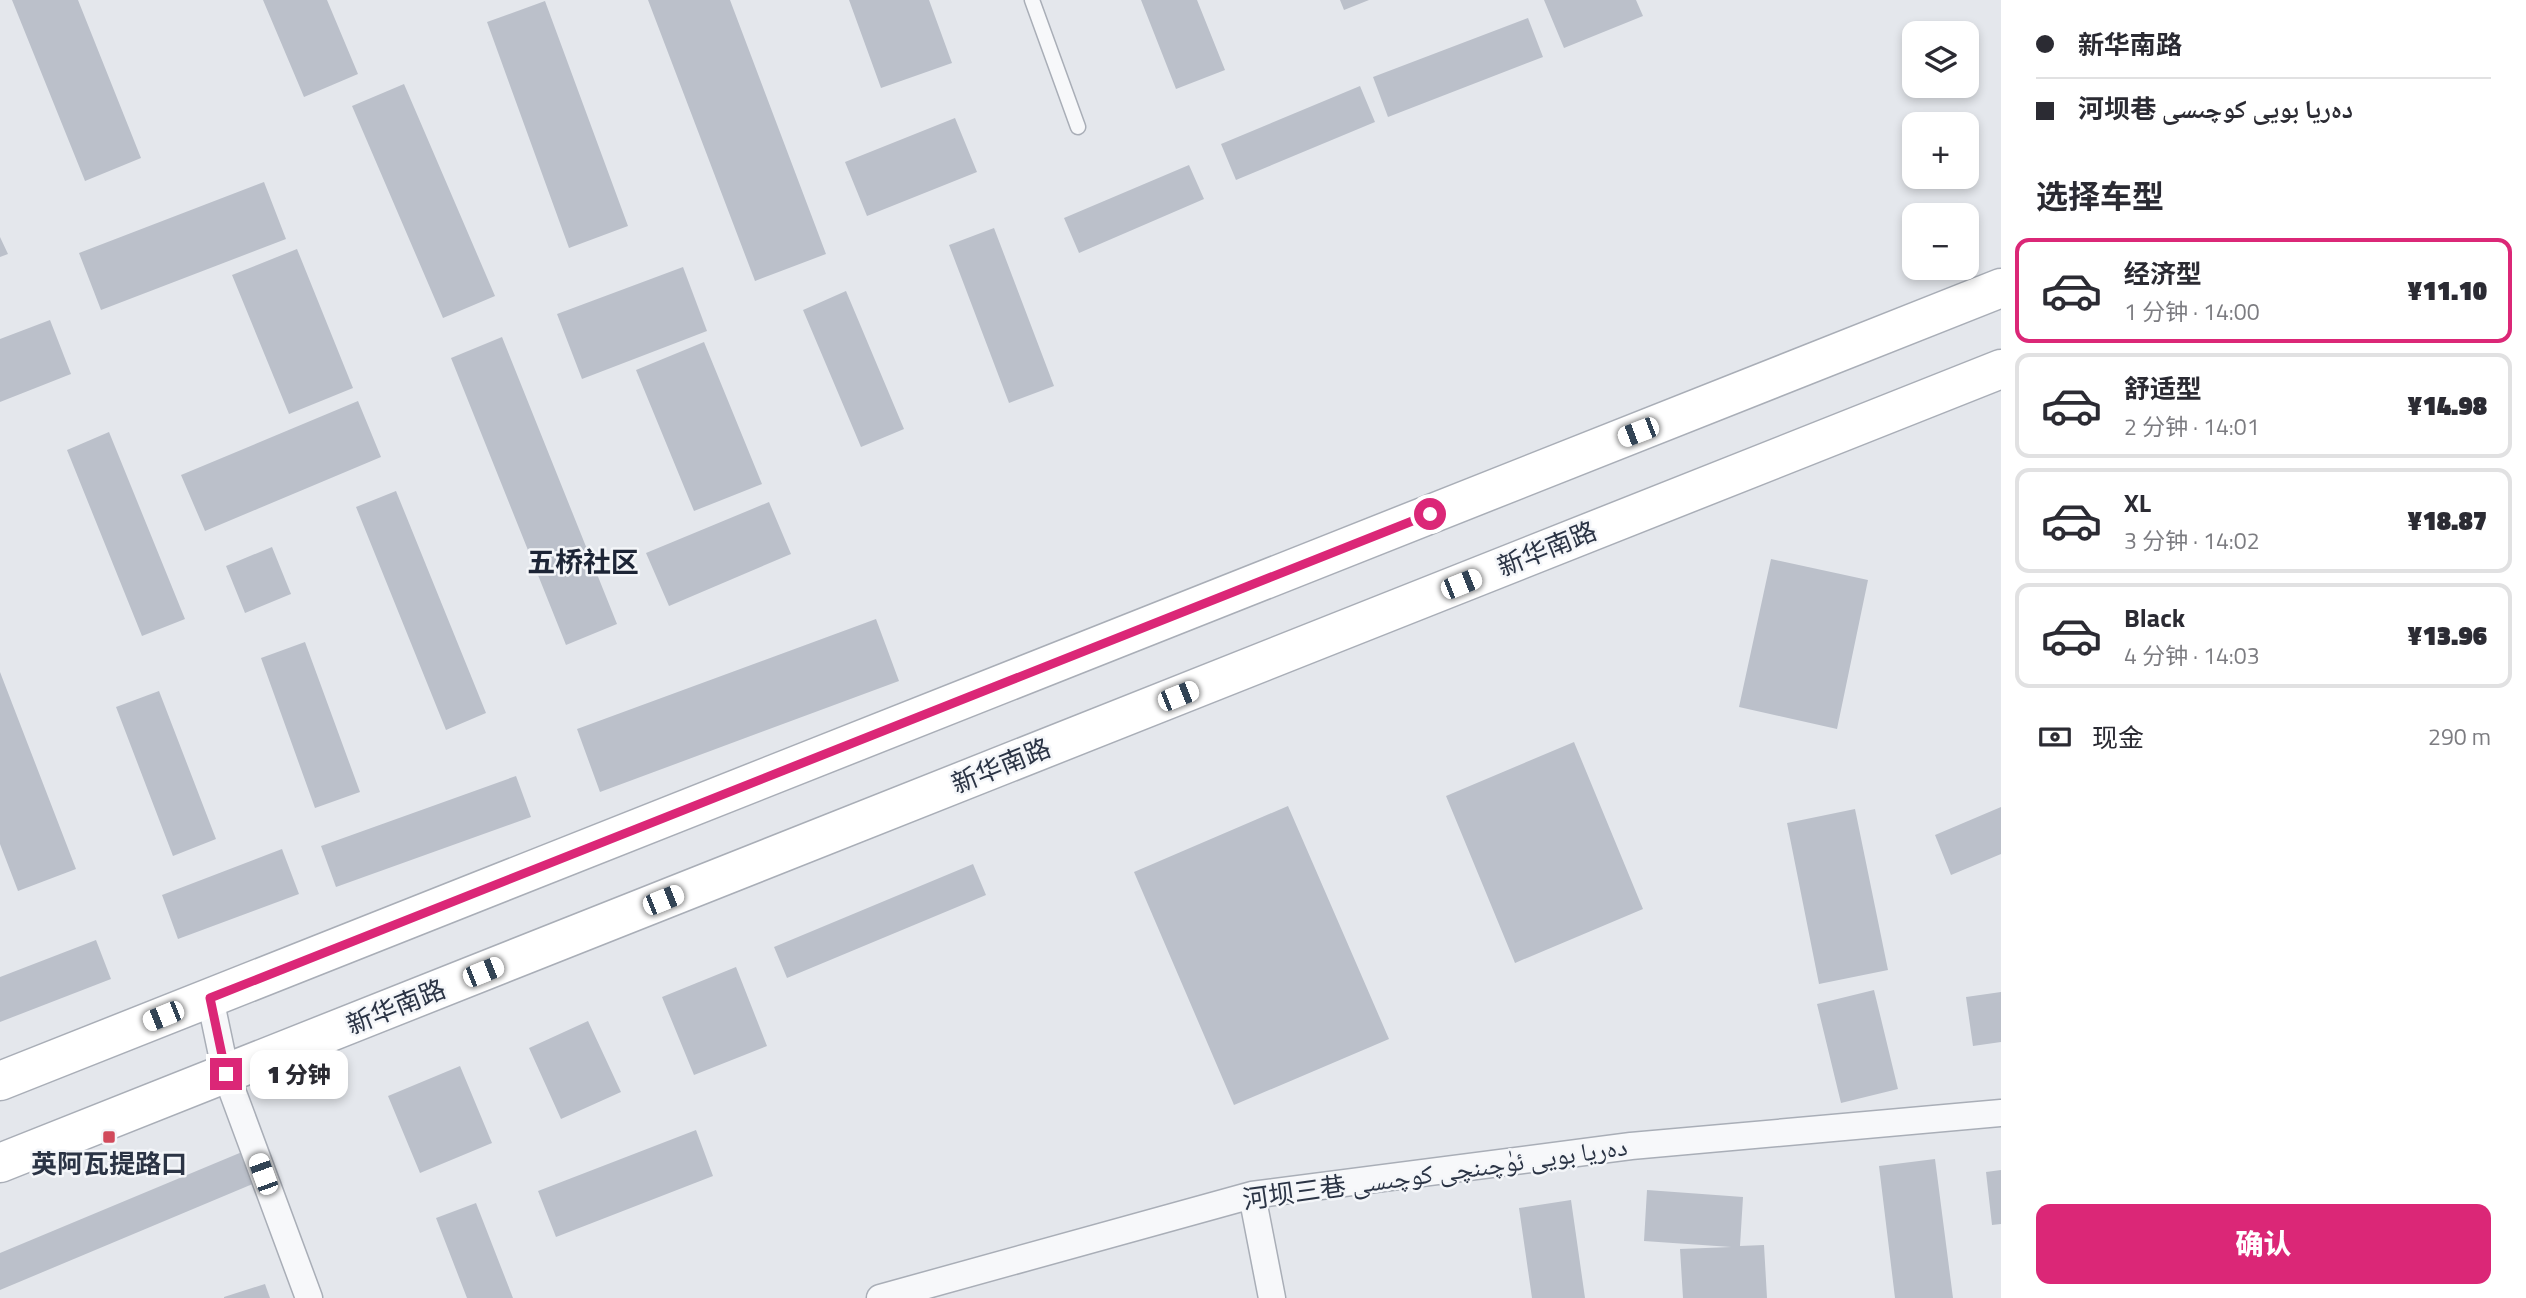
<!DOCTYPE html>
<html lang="zh">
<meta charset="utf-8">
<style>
:root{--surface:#fff;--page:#f2f2f3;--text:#2b2b33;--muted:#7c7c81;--line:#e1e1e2;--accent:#db2777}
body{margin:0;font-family:"Titillium Web","Noto Naskh Arabic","Noto Sans SC",sans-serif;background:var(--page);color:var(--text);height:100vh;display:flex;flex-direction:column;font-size:26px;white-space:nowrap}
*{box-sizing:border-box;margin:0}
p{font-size:23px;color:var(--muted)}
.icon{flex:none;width:38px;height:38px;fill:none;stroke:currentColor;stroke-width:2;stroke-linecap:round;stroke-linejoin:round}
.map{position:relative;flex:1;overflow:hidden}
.sheet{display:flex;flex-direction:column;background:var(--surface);width:525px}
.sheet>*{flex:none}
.hud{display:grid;align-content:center;height:154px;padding:0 35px;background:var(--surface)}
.tools{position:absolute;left:1902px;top:21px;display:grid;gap:14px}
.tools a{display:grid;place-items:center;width:77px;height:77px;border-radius:14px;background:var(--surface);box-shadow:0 4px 10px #0003;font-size:35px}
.end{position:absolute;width:32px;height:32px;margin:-16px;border:9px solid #db2777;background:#fff;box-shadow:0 0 0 4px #fff}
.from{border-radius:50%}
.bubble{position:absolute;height:49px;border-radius:14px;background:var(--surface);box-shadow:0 4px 10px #0003;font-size:23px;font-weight:800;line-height:49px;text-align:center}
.car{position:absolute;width:21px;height:42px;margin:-21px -10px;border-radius:9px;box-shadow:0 0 5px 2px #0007;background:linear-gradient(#fff 24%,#345 0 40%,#fff 0 76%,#345 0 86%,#fff 0)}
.hud b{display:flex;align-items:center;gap:24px;height:66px;font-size:26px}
.hud b+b{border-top:2px solid var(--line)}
.hud i{width:18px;height:18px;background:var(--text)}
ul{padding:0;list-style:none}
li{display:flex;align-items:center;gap:21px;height:105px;margin:0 14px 10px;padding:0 21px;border:4px solid var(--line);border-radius:14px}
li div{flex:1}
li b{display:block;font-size:26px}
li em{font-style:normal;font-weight:800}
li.on{border-color:var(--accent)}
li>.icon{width:63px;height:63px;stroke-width:1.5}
h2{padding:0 35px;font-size:32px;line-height:84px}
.pay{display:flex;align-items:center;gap:18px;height:77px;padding:0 35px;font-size:26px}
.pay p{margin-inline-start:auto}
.action{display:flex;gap:14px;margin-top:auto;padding:14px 35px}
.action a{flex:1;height:80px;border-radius:14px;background:var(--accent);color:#fff;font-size:28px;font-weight:800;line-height:80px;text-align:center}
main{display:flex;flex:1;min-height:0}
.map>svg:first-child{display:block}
.building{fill:#bbc0ca}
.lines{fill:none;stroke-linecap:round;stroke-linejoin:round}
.service-casing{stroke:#a9aeb7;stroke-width:17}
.minor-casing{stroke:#a9aeb7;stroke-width:29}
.secondary-casing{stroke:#a9aeb7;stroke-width:41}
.service{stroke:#f7f8fa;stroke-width:14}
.minor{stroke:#f7f8fa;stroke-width:26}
.secondary{stroke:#fff;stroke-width:38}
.route{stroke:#db2777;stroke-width:9}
.poi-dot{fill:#d1495b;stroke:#f4f6f9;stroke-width:2.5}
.labels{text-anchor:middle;stroke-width:5;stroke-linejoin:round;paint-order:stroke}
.street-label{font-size:26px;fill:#2b3445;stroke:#f4f6f9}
.poi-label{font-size:26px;font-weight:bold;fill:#2b3445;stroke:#f4f6f9}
.neighbourhood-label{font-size:28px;font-weight:bold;fill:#1d2536;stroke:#f4f6f9}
</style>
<main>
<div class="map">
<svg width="2001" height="1298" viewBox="0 0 2001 1298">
<rect width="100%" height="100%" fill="#e4e7ec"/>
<path class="building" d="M 12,0 L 78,0 L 141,158 L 85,181 Z
M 263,0 L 327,0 L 358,74 L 304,97 Z
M 648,0 L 730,0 L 826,254 L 755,281 Z
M 849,0 L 929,0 L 952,63 L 881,88 Z
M 1141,0 L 1197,0 L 1225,70 L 1176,89 Z
M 1340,0 L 1369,0 L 1344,10 Z
M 1544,0 L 1636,0 L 1643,16 L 1564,48 Z
M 545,1 L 628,226 L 569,248 L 487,22 Z
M 1528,18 L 1543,57 L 1388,117 L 1373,77 Z
M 404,84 L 495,296 L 443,318 L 352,106 Z
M 1360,86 L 1375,122 L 1236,180 L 1221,144 Z
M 955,118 L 977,172 L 867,216 L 845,162 Z
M 1189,165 L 1204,199 L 1079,253 L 1064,218 Z
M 264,182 L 286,239 L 101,310 L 79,253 Z
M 994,228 L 1054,386 L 1009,403 L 949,245 Z
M 0,237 L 8,254 L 0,257 Z
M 297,249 L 353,388 L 289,414 L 232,275 Z
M 683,267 L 707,331 L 582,379 L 557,314 Z
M 846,291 L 904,429 L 861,447 L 803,310 Z
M 50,320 L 71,374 L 0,402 L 0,339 Z
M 502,337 L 617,624 L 566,645 L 451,358 Z
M 704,342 L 762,484 L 694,511 L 636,370 Z
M 358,401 L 381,457 L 205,531 L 181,475 Z
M 109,432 L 185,619 L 142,636 L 67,450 Z
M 396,491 L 486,713 L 446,730 L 356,507 Z
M 769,502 L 791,554 L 669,606 L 646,553 Z
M 272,547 L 291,594 L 245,613 L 226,566 Z
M 1771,559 L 1868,580 L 1837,729 L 1739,707 Z
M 876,619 L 899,681 L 600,792 L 577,729 Z
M 305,642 L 360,792 L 315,808 L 261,658 Z
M 0,672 L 76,869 L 18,891 L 0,844 Z
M 159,691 L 216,839 L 173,856 L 116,707 Z
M 1574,742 L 1643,909 L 1515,963 L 1446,796 Z
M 516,776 L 531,817 L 336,887 L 321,846 Z
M 1288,806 L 1389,1039 L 1234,1105 L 1134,872 Z
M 2001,807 L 2001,854 L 1951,875 L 1935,835 Z
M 1855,809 L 1888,970 L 1819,984 L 1787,823 Z
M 282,849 L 299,894 L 178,939 L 162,895 Z
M 973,864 L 986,895 L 787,978 L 774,947 Z
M 96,940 L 111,979 L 0,1022 L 0,977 Z
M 736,967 L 767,1046 L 694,1075 L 662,997 Z
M 1874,990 L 1898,1089 L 1841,1103 L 1817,1004 Z
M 2001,992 L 2001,1042 L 1973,1046 L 1966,997 Z
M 588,1021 L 621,1092 L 561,1119 L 529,1048 Z
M 460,1066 L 492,1143 L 420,1173 L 388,1096 Z
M 696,1130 L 713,1176 L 556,1237 L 538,1191 Z
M 242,1152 L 255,1183 L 0,1290 L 0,1253 Z
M 1935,1159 L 1953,1298 L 1895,1298 L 1879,1166 Z
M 2001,1170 L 2001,1224 L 1992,1225 L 1986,1172 Z
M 1647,1190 L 1743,1197 L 1740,1246 L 1764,1245 L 1767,1298 L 1683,1298 L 1680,1249 L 1731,1247 L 1644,1241 Z
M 1571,1200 L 1585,1298 L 1532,1298 L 1519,1208 Z
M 476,1203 L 513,1298 L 467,1298 L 436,1218 Z
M 265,1284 L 270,1298 L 224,1298 L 224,1297 Z"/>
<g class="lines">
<defs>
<path id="service" d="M 1032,0 L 1078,127"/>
<path id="minor" d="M 210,998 L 226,1074 L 309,1298
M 1252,1195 L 1272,1298
M 880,1298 L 1252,1195 L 1631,1146 L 2001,1113"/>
<path id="secondary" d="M 0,1081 L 2001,288
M 0,1163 L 2001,369"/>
</defs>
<use href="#service" class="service-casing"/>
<use href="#minor" class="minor-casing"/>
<use href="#secondary" class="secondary-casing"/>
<use href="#service" class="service"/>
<use href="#minor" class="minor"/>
<use href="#secondary" class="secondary"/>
</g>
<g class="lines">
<path class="route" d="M 226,1074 L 210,998 L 1430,514"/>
</g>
<rect class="poi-dot" x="102" y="1130" width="14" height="14" rx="3.5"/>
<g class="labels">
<g class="street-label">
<text transform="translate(1547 549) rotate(-22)" y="9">新华南路</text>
<text transform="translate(1001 766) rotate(-22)" y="9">新华南路</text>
<text transform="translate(396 1007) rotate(-22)" y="9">新华南路</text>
<text transform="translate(1435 1173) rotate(-8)" y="9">河坝三巷 دەريا بويى ئۈچىنچى كوچىسى</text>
</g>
<g class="poi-label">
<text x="109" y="1173">英阿瓦提路口</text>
</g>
<g class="neighbourhood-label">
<text x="583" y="572">五桥社区</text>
</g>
</g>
</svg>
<div class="tools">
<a><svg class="icon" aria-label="layers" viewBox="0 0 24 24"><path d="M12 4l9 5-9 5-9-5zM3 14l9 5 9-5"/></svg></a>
<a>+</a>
<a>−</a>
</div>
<i class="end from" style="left:1430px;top:514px"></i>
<i class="end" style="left:226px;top:1074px"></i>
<div class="bubble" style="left:250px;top:1050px;width:98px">1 分钟</div>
<i class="car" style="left:1638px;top:432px;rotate:249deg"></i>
<i class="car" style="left:1461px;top:584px;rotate:68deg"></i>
<i class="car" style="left:1178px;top:696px;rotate:68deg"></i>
<i class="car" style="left:663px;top:900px;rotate:68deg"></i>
<i class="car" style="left:483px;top:972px;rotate:68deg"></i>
<i class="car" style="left:163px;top:1016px;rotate:248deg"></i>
<i class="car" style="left:263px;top:1174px;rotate:340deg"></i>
</div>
<section class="sheet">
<div class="hud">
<b><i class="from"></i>新华南路</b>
<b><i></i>河坝巷 دەريا بويى كوچىسى</b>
</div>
<h2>选择车型</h2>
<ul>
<li class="on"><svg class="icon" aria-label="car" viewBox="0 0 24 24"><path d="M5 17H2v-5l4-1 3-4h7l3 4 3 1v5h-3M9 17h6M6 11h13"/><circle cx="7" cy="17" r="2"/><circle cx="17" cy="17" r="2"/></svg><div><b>经济型</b><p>1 分钟 · 14:00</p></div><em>¥11.10</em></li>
<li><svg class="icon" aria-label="car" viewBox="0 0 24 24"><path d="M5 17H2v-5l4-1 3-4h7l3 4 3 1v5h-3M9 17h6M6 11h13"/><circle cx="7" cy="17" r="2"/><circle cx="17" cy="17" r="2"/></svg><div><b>舒适型</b><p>2 分钟 · 14:01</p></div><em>¥14.98</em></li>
<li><svg class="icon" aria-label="car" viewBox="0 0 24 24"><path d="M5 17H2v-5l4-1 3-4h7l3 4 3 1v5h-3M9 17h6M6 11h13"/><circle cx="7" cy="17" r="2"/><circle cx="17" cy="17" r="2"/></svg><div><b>XL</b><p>3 分钟 · 14:02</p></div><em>¥18.87</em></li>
<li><svg class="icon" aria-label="car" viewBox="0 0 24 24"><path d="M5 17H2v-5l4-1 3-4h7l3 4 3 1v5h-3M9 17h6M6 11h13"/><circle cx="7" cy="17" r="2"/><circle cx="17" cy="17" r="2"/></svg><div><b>Black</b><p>4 分钟 · 14:03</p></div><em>¥13.96</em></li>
</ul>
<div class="pay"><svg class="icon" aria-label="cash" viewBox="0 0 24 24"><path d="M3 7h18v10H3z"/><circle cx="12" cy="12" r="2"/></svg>现金<p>290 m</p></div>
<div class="action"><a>确认</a></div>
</section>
</main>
